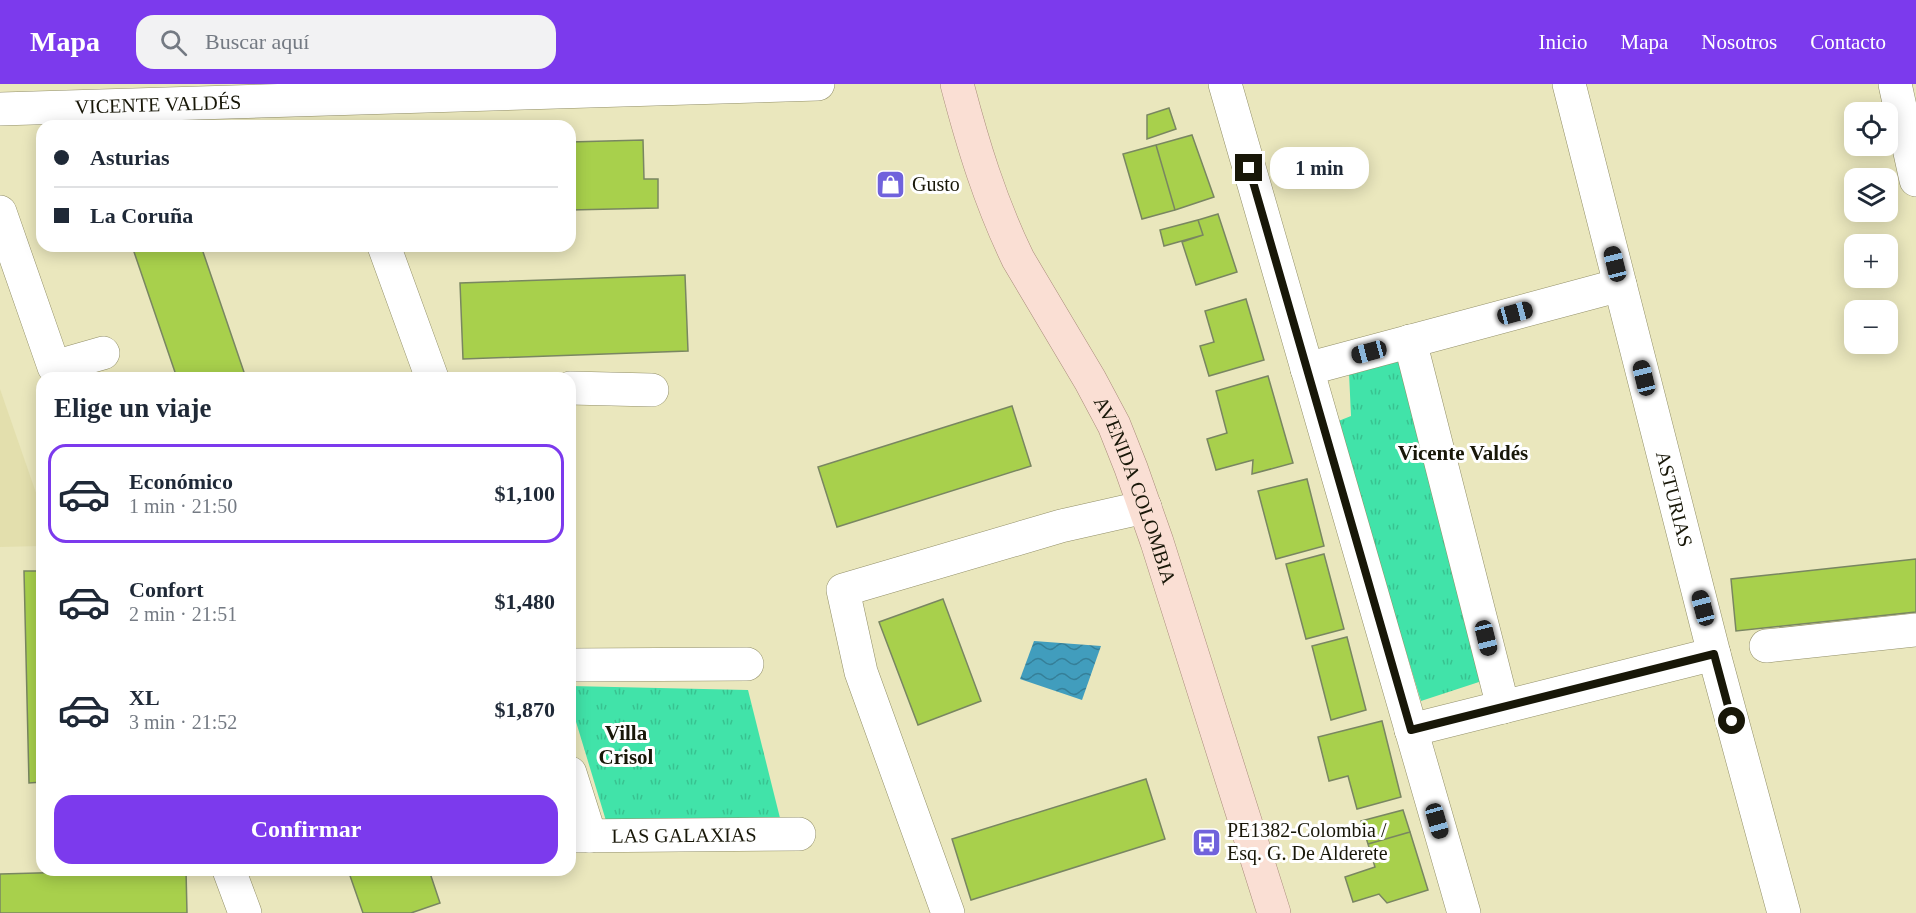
<!DOCTYPE html>
<html lang="es">
<meta charset="utf-8">
<style>
:root{--surface:#fff;--page:#f2f2f3;--text:#1f2937;--muted:#747a83;--line:#e0e1e3;--accent:#7c3aed}
body{margin:0;font-family:"Times New Roman",serif;background:var(--page);color:var(--text);height:100vh;display:flex;flex-direction:column;font-size:22px;white-space:nowrap}
*{box-sizing:border-box;margin:0}
p{font-size:20px;color:var(--muted)}
.icon{flex:none;width:33px;height:33px;fill:none;stroke:currentColor;stroke-width:2;stroke-linecap:round;stroke-linejoin:round}
.map{position:relative;flex:1;overflow:hidden}
.panel{position:absolute;left:36px;top:288px;width:540px;height:504px;display:flex;flex-direction:column;background:var(--surface);border-radius:18px;box-shadow:0 3px 15px #0003}
.panel>*{flex:none}
.banner{position:absolute;left:36px;top:36px;width:540px;height:132px;border-radius:18px;box-shadow:0 3px 15px #0003;display:grid;align-content:center;height:132px;padding:0 18px;background:var(--surface)}
.fabs{position:absolute;left:1844px;top:18px;display:grid;gap:12px}
.fabs a{display:grid;place-items:center;width:54px;height:54px;border-radius:12px;background:var(--surface);box-shadow:0 3px 15px #0003;font-size:30px}
.end{position:absolute;width:27px;height:27px;margin:-14px;border:8px solid #181708;background:#fff;box-shadow:0 0 0 3px #fff}
.from{border-radius:50%}
.bubble{position:absolute;height:42px;border-radius:18px;background:var(--surface);box-shadow:0 3px 15px #0003;font-size:20px;font-weight:700;line-height:42px;text-align:center}
.car{position:absolute;width:18px;height:36px;margin:-18px -9px;border-radius:8px;box-shadow:0 0 4px 2px #0007;background:linear-gradient(#222 24%,#8ab4d8 0 40%,#222 0 76%,#8ab4d8 0 86%,#222 0)}
.banner b{display:flex;align-items:center;gap:21px;height:57px;font-size:22px}
.banner b+b{border-top:2px solid var(--line)}
.banner i{width:15px;height:15px;background:var(--text)}
ul{padding:0;list-style:none}
li{display:flex;align-items:center;gap:18px;height:99px;margin:0 12px 9px;padding:0 6px;border:3px solid transparent;border-radius:18px}
li div{flex:1}
li b{display:block;font-size:22px}
li em{font-style:normal;font-weight:700}
li.selected{border-color:var(--accent)}
li>.icon{width:54px;height:54px;stroke-width:1.5}
h2{padding:0 18px;font-size:27px;line-height:72px}
.button{display:flex;gap:12px;margin-top:auto;padding:12px 18px}
.button a{flex:1;height:69px;border-radius:18px;background:var(--accent);color:#fff;font-size:24px;font-weight:700;line-height:69px;text-align:center}
header{display:flex;align-items:center;gap:36px;box-sizing:border-box;height:84px;padding:0 30px;background:var(--accent);color:#fff}
header strong{font-size:28px}
nav{display:flex;gap:33px;margin-inline-start:auto;font-size:21px}
.search{width:420px;height:54px;background:var(--page);display:flex;align-items:center;gap:15px;box-sizing:border-box;padding:0 21px;border-radius:18px;color:var(--muted);font-size:22px}
.map>svg:first-child{display:block}
.built{fill:#e3dfad}
.grass{fill:url(#grass-tufts)}
.water{fill:url(#water-waves)}
.building{fill:#a8d04c;stroke:#798661;stroke-width:1.5}
.lines{fill:none;stroke-linecap:round;stroke-linejoin:round}
.minor-casing{stroke:#928f68;stroke-width:34}
.major-casing{stroke:#a88b7a;stroke-width:34}
.minor{stroke:#fff;stroke-width:33}
.major{stroke:#fadfd4;stroke-width:33}
.route{stroke:#181708;stroke-width:8}
.labels{text-anchor:middle;stroke-width:6;stroke-linejoin:round;paint-order:stroke}
.street-label{font-size:20px;fill:#181708;stroke:#fff}
.poi-label{font-size:20px;fill:#181708;stroke:#fff;text-anchor:start}
.neighbourhood-label{font-size:21px;font-weight:bold;fill:#181708;stroke:#fff}
</style>
<header>
<strong>Mapa</strong>
<div class="search"><svg class="icon" aria-label="search" viewBox="0 0 24 24"><circle cx="10" cy="10" r="6"/><path d="M15 15l6 6"/></svg>Buscar aquí</div>
<nav><a>Inicio</a><a>Mapa</a><a>Nosotros</a><a>Contacto</a></nav>
</header>
<div class="map">
<svg width="1916" height="829" viewBox="0 0 1916 829">
<defs>
<pattern id="grass-tufts" width="24" height="20" patternUnits="userSpaceOnUse" patternTransform="scale(1.5)"><rect width="24" height="20" fill="#41e3a9"/><path d="M3 7l-1-3M5 7V3M7 7l1-3M15 17l-1-3M17 17v-4M19 17l1-3" fill="none" stroke="#38c290"/></pattern>
<pattern id="water-waves" width="16" height="10" patternUnits="userSpaceOnUse" patternTransform="scale(1.5)"><rect width="16" height="10" fill="#419dbd"/><path d="M0 5q4-4 8 0t8 0" fill="none" stroke="#357f98"/></pattern>
</defs>
<rect width="100%" height="100%" fill="#eae7bd"/>
<path class="built" d="M 0,305 L 42,426 L 42,462 L 0,463 Z"/>
<path class="grass" d="M 1400,277 L 1482,597 L 1421,617 L 1336,338 L 1351,332 L 1349,289 Z
M 570,602 L 748,606 L 780,734 L 607,740 L 570,618 Z"/>
<path class="water" d="M 1034,557 L 1101,562 L 1082,616 L 1020,595 Z"/>
<path class="building" d="M 1169,24 L 1176,45 L 1147,55 L 1147,31 Z
M 1192,51 L 1214,113 L 1175,126 L 1156,61 Z
M 643,56 L 644,95 L 658,95 L 658,124 L 570,126 L 570,58 Z
M 1156,61 L 1175,126 L 1142,135 L 1123,70 Z
M 1218,130 L 1237,188 L 1196,201 L 1182,158 L 1203,151 L 1198,136 Z
M 1198,136 L 1203,151 L 1164,162 L 1160,146 Z
M 132,162 L 201,162 L 246,294 L 177,294 Z
M 685,191 L 688,267 L 463,275 L 460,199 Z
M 1246,215 L 1264,276 L 1209,292 L 1200,262 L 1214,258 L 1205,227 Z
M 1268,292 L 1293,379 L 1252,390 L 1253,376 L 1216,386 L 1207,355 L 1227,349 L 1216,307 Z
M 1012,322 L 1031,382 L 837,443 L 818,383 Z
M 1307,395 L 1324,462 L 1276,475 L 1258,407 Z
M 1324,470 L 1344,545 L 1306,555 L 1286,480 Z
M 1916,475 L 1916,528 L 1736,547 L 1731,495 Z
M 24,487 L 42,487 L 42,698 L 29,699 Z
M 943,515 L 981,617 L 918,641 L 879,538 Z
M 1347,553 L 1366,626 L 1331,636 L 1312,562 Z
M 1382,637 L 1401,713 L 1357,725 L 1348,692 L 1329,697 L 1318,653 Z
M 1146,695 L 1165,755 L 971,816 L 952,755 Z
M 1403,726 L 1410,748 L 1368,760 L 1361,737 Z
M 1410,748 L 1428,806 L 1387,819 L 1379,810 L 1353,818 L 1345,793 L 1375,783 L 1368,760 Z
M 149,786 L 186,786 L 187,829 L 0,829 L 0,790 Z
M 348,786 L 429,786 L 440,819 L 411,829 L 363,829 Z"/>
<g class="lines">
<defs>
<g id="minor">
<path d="M 1225,0 L 1464,829"/>
<path id="s1" d="M 1569,0 L 1714,570 L 1784,829"/>
<path d="M 1895,0 L 1916,96"/>
<path id="s2" d="M 0,25 L 818,0"/>
<path d="M 0,128 L 54,283 L 103,269"/>
<path d="M 384,162 L 432,294"/>
<path d="M 1410,257 L 1503,623"/>
<path d="M 1307,285 L 1620,201"/>
<path d="M 570,304 L 652,306"/>
<path d="M 1766,562 L 1916,546"/>
<path d="M 570,581 L 747,580"/>
<path d="M 1411,646 L 1714,570"/>
<path d="M 570,689 L 590,752"/>
<path id="s3" d="M 570,752 L 799,750"/>
<path d="M 229,786 L 245,829"/>
<path d="M 948,829 L 861,588 L 843,506 L 1061,442 L 1145,423"/>
</g>
<g id="major">
<path id="s4" d="M 957,0 C 973,61 990,117 1018,175 L 1090,296 L 1114,341 L 1131,384 L 1157,458 L 1274,829"/>
</g>
</defs>
<use href="#minor" class="minor-casing"/>
<use href="#major" class="major-casing"/>
<use href="#minor" class="minor"/>
<use href="#major" class="major"/>
</g>
<g class="lines">
<path class="route" d="M 1249,84 L 1411,646 L 1714,570 L 1732,637"/>
</g>
<defs>
<symbol id="shop-square" viewBox="-11 -11 22 22"><rect x="-9" y="-9" width="18" height="18" rx="4" fill="#7062dc" stroke="#fff"/><path d="M-5-2.5h2.3a2.7 3.5 0 0 1 5.4 0H5L5.5 6h-11ZM-1.5-2.5h3a1.5 2.3 0 0 0-3 0Z" fill="#fff"/></symbol>
<symbol id="bus-square" viewBox="-11 -11 22 22"><rect x="-9" y="-9" width="18" height="18" rx="4" fill="#7062dc" stroke="#fff"/><path d="M-5-6H5V4H4V6H2V4H-2V6H-4V4H-5ZM-3.5-4V0h7V-4ZM-3.5 1.2v1.5H-2V1.2ZM2 1.2v1.5H3.5V1.2Z" fill="#fff"/></symbol>
</defs>
<g fill-rule="evenodd">
<use href="#shop-square" x="874" y="84" width="33" height="33"/>
<use href="#bus-square" x="1190" y="742" width="33" height="33"/>
</g>
<g class="labels">
<g class="street-label">
<text dy="7" stroke="none"><textPath href="#s2" startOffset="158">VICENTE VALDÉS</textPath></text>
<text dy="7" stroke="none"><textPath href="#s4" startOffset="446">AVENIDA COLOMBIA</textPath></text>
<text dy="7" stroke="none"><textPath href="#s1" startOffset="428">ASTURIAS</textPath></text>
<text dy="7" stroke="none"><textPath href="#s3" startOffset="114">LAS GALAXIAS</textPath></text>
</g>
<g class="poi-label">
<text x="912" y="107">Gusto</text>
<text x="1227" y="753">PE1382-Colombia /<tspan x="1227" dy="23">Esq. G. De Alderete</tspan></text>
</g>
<g class="neighbourhood-label">
<text x="1463" y="376">Vicente Valdés</text>
<text x="626" y="656">Villa<tspan x="626" dy="24">Crisol</tspan></text>
</g>
</g>
</svg>
<div class="fabs">
<a><svg class="icon" aria-label="locate" viewBox="0 0 24 24"><circle cx="12" cy="12" r="6"/><path d="M12 2v4M12 18v4M2 12h4M18 12h4"/></svg></a>
<a><svg class="icon" aria-label="layers" viewBox="0 0 24 24"><path d="M12 4l9 5-9 5-9-5zM3 14l9 5 9-5"/></svg></a>
<a>+</a>
<a>−</a>
</div>
<i class="end from" style="left:1732px;top:637px"></i>
<i class="end" style="left:1249px;top:84px"></i>
<div class="bubble" style="left:1270px;top:63px;width:99px">1 min</div>
<i class="car" style="left:1615px;top:180px;rotate:346deg"></i>
<i class="car" style="left:1515px;top:229px;rotate:75deg"></i>
<i class="car" style="left:1369px;top:268px;rotate:255deg"></i>
<i class="car" style="left:1644px;top:294px;rotate:346deg"></i>
<i class="car" style="left:1703px;top:524px;rotate:345deg"></i>
<i class="car" style="left:1486px;top:554px;rotate:166deg"></i>
<i class="car" style="left:1437px;top:737px;rotate:164deg"></i>
<div class="banner">
<b><i class="from"></i>Asturias</b>
<b><i></i>La Coruña</b>
</div>
<section class="panel">
<h2>Elige un viaje</h2>
<ul>
<li class="selected"><svg class="icon" aria-label="car" viewBox="0 0 24 24"><path d="M5 17H2v-5l4-1 3-4h7l3 4 3 1v5h-3M9 17h6M6 11h13"/><circle cx="7" cy="17" r="2"/><circle cx="17" cy="17" r="2"/></svg><div><b>Económico</b><p>1 min · 21:50</p></div><em>$1,100</em></li>
<li><svg class="icon" aria-label="car" viewBox="0 0 24 24"><path d="M5 17H2v-5l4-1 3-4h7l3 4 3 1v5h-3M9 17h6M6 11h13"/><circle cx="7" cy="17" r="2"/><circle cx="17" cy="17" r="2"/></svg><div><b>Confort</b><p>2 min · 21:51</p></div><em>$1,480</em></li>
<li><svg class="icon" aria-label="car" viewBox="0 0 24 24"><path d="M5 17H2v-5l4-1 3-4h7l3 4 3 1v5h-3M9 17h6M6 11h13"/><circle cx="7" cy="17" r="2"/><circle cx="17" cy="17" r="2"/></svg><div><b>XL</b><p>3 min · 21:52</p></div><em>$1,870</em></li>
</ul>
<div class="button"><a>Confirmar</a></div>
</section>
</div>
